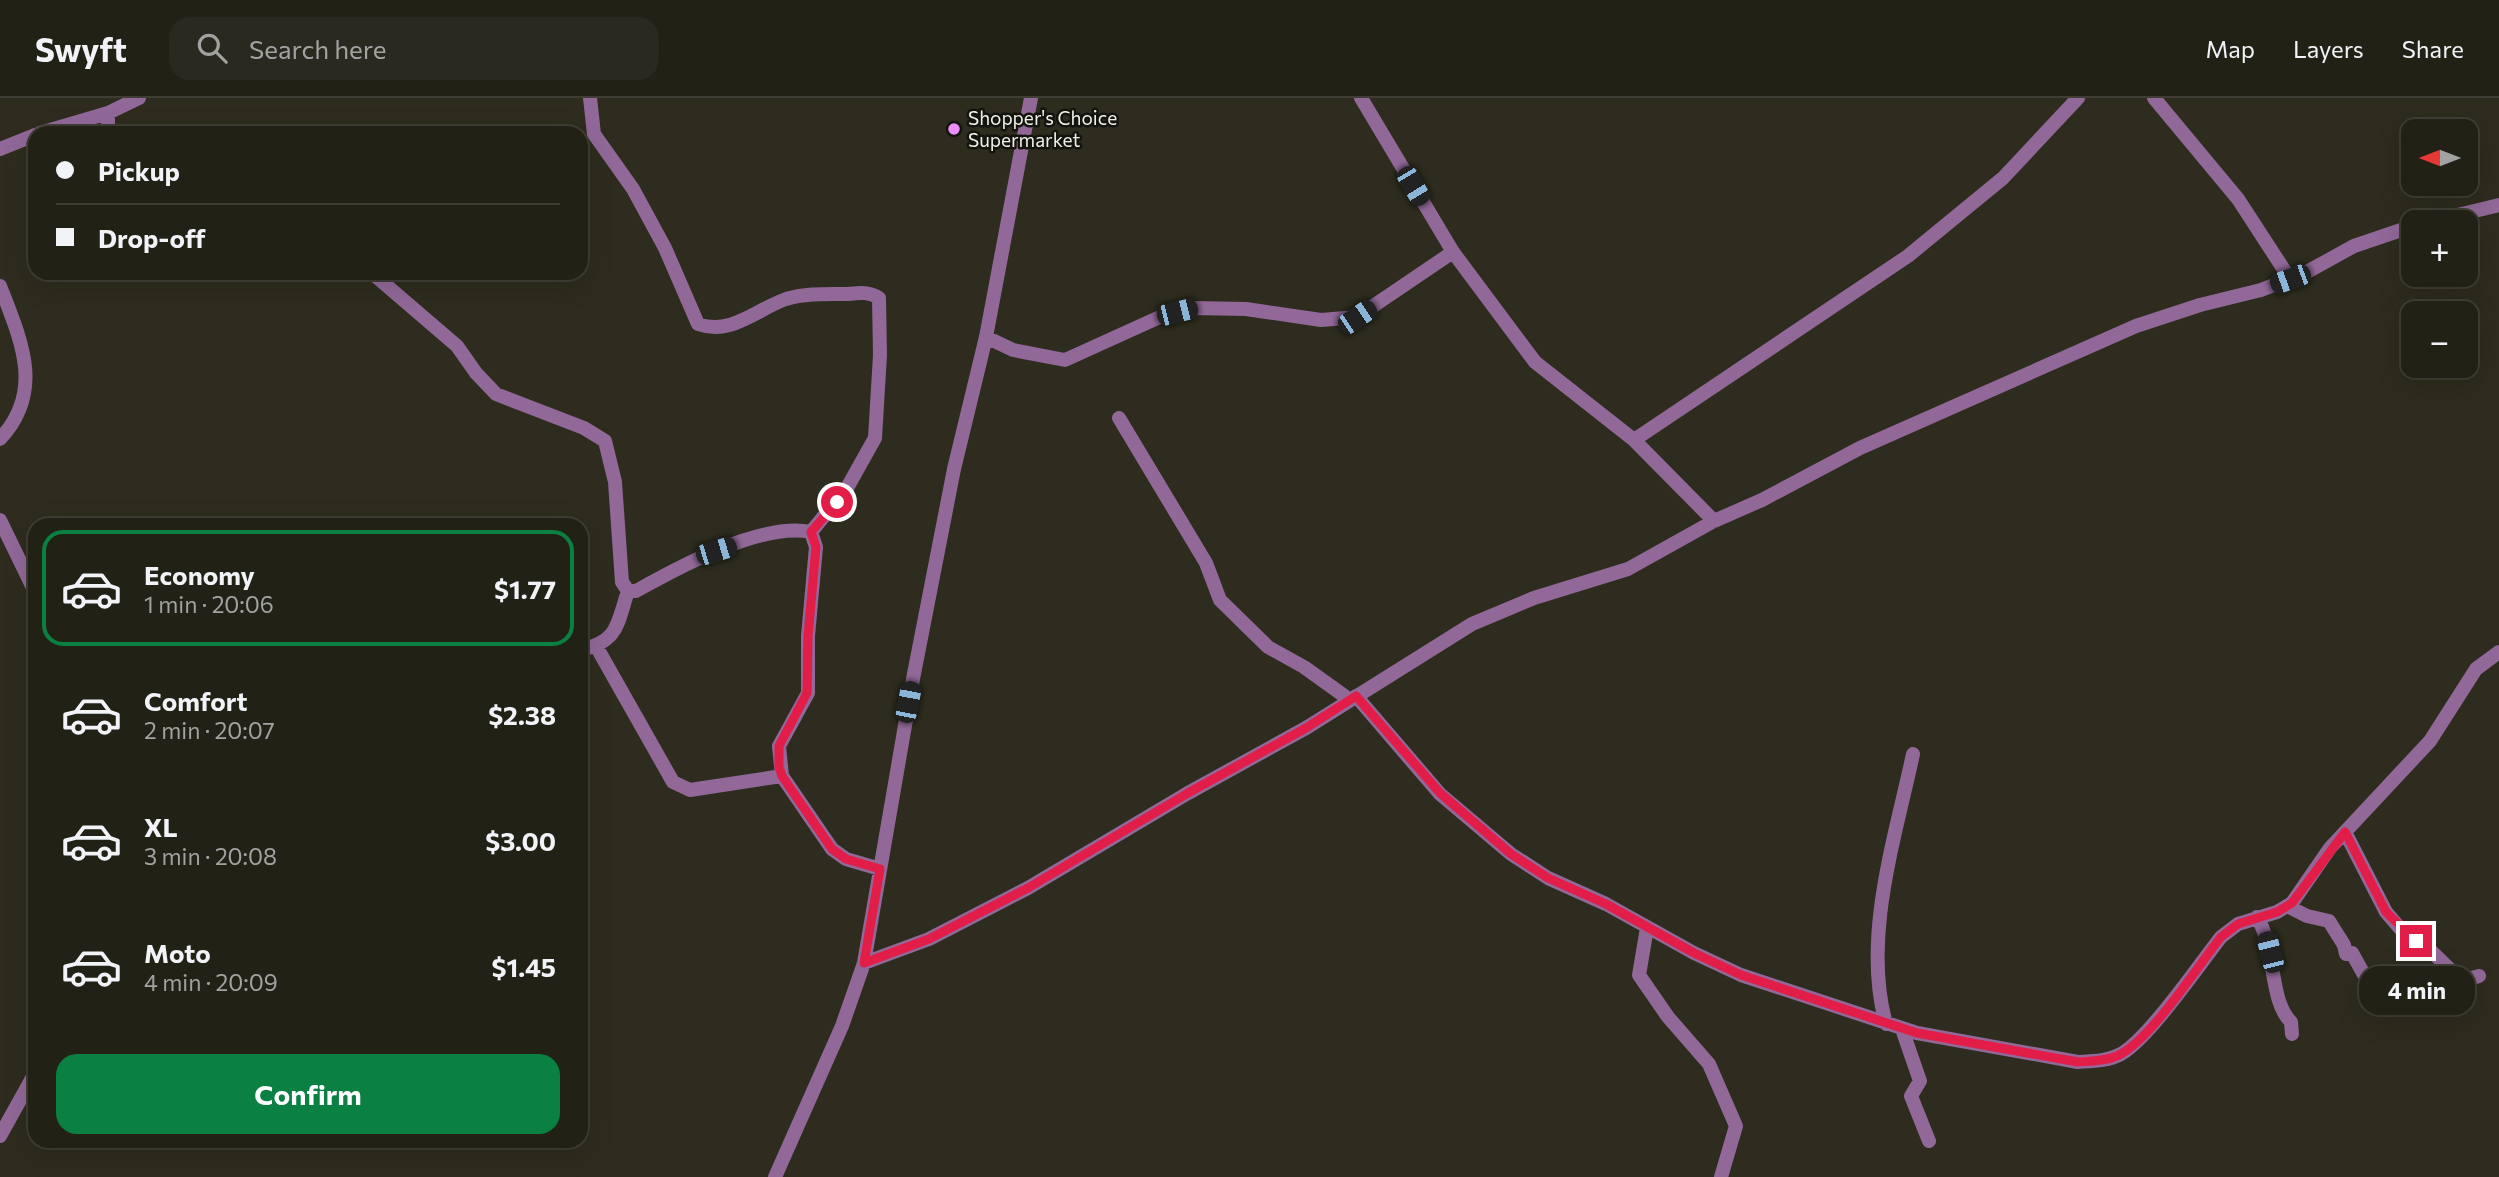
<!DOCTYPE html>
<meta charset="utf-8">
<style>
:root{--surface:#222116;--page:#2a291f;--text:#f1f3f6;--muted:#a2a3a1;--line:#3f3e35;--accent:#0b8043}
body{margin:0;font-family:Commissioner,sans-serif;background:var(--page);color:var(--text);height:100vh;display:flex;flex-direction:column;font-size:26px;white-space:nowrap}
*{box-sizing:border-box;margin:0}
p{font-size:23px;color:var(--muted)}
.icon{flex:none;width:38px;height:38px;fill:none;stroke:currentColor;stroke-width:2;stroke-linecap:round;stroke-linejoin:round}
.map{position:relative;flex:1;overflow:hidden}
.details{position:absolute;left:28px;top:420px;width:560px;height:630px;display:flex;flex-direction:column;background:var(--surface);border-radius:21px;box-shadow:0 7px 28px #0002,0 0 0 2px var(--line)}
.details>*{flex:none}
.top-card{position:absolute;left:28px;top:28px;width:560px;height:154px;border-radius:21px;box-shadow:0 7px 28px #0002,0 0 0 2px var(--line);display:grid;align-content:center;height:154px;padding:0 28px;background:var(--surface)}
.needle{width:46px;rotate:270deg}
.tools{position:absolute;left:2401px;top:21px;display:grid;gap:14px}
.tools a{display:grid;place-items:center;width:77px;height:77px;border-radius:14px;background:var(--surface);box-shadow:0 7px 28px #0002,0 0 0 2px var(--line);font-size:35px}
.end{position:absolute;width:32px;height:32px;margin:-16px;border:9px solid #e11d48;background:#fff;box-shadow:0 0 0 4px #fff}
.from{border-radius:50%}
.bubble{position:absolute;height:49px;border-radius:21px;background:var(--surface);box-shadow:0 7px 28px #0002,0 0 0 2px var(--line);font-size:23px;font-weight:700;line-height:49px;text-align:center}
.car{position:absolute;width:21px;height:42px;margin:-21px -10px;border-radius:9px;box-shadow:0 0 5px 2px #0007;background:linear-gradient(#222 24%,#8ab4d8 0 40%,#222 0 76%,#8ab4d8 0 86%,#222 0)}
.top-card b{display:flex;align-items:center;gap:24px;height:66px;font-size:26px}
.top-card b+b{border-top:2px solid var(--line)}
.top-card i{width:18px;height:18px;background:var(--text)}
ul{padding:12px 0 0;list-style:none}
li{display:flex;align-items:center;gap:21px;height:116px;margin:0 14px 10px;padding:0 14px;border:4px solid transparent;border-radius:21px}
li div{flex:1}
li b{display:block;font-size:26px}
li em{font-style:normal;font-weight:700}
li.on{border-color:var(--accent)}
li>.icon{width:63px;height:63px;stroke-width:1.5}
.cta{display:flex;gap:14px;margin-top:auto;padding:14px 28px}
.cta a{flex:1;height:80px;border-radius:21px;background:var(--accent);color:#fff;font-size:28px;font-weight:700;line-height:80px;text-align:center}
header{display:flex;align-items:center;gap:42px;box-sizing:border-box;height:98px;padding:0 35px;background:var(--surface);border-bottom:2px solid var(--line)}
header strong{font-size:33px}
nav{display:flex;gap:38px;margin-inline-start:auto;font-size:24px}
.search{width:490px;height:63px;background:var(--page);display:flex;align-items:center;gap:18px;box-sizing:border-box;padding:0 24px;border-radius:21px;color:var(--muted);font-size:26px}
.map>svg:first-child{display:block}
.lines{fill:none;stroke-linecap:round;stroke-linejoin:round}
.minor{stroke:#916898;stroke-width:14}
.route{stroke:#e11d48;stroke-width:9}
.poi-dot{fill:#eb8dfc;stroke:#14140e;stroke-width:2.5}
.labels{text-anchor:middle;stroke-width:5;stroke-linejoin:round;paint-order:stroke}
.poi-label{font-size:19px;fill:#f1f1e8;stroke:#14140e;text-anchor:start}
</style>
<header>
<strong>Swyft</strong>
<div class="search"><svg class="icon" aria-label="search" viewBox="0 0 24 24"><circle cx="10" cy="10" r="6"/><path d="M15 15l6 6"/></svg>Search here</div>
<nav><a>Map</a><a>Layers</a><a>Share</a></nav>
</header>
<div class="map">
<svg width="2499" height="1079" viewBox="0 0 2499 1079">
<rect width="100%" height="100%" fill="#2d2c1e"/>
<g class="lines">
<path class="minor" d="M 590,0 L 594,36 L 633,91 L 665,150 L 698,226 C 731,238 757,211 786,201 C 805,195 827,196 847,196 C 858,195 869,193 879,200 L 880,257 L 875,340 L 847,390 L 811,434
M 1361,0 L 1453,154 L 1535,264 L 1634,342 L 1714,423
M 2154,0 L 2238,101 L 2290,181
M 40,35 L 108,15 L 139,0
M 108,35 L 108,15
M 0,51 L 35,37
M 2429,124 L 2499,107
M 372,175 L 457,248 L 476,275 L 496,296 L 584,330 L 605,343 L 615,384 L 622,484 L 628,493 L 636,493 C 679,469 761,424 811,434 L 816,449 L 808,538 L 808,595 L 779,648 L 782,678 L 832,751 L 846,761 L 880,771
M 0,188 C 21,242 45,293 0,341
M 986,239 L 1013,252 L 1065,262 L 1162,218 L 1192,210 L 1246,211 L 1321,222 L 1357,219 L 1453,154
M 1119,320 L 1206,465 L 1220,502 L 1268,549 L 1304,569 L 1350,602
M 1634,342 L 1908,158 L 2003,80 L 2078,0
M 0,422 L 35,494
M 596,548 L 673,684 L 690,692 L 782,678
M 581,552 C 619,543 617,526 628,493
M 1356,598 L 1440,696 L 1511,756 L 1548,780 L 1606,806 L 1694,855 L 1741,877 L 1917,935 L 2078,964 C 2092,963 2108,963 2121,956 C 2149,940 2199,867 2221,839 L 2238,826 L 2277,814 L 2292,805 L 2330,750 L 2430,643 L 2476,571 L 2499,554
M 2345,734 L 2386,814 L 2404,835 L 2431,853 L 2462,883 L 2479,878
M 2287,808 L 2307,818 L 2329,823 L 2344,847 L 2346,856 L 2352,855 L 2367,882
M 2257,819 C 2276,849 2269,903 2291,924 L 2292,936
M 1647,830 L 1639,877 L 1668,919 L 1709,966 L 1736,1028 L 1721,1079
M 864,865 L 929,841 L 1028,790 L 1188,695 L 1306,630 L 1472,526 L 1534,500 L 1628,471 L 1714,423 L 1762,402 L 1860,350 L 2136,228 L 2200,207 L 2261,192 L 2305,175 L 2354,148 L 2413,128
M 1886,926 C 1862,840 1895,741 1913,656
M 1902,931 L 1920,983 L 1911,998 L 1929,1043
M 0,1038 L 35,975
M 775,1079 L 842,928 L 864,865 L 913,581 L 954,371 L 986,239 L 1031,0"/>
</g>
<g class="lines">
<path class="route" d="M 837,404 L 811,434 L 816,449 L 808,538 L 807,595 L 779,648 L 779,669 L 782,678 L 832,751 L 846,761 L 880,771 L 864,865 L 929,841 L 1028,790 L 1188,695 L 1306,630 L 1356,598 L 1440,695 L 1511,756 L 1548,780 L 1606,806 L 1694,855 L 1741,877 L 1917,935 L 2078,964 C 2092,963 2108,963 2121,956 C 2153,938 2197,869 2221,839 L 2238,826 L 2277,814 L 2292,805 L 2345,734 L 2386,814 L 2416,843"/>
</g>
<circle class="poi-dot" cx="954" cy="31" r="7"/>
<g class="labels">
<g class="poi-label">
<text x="968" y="27">Shopper's Choice<tspan x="968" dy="22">Supermarket</tspan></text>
</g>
</g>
</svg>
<div class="tools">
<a><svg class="needle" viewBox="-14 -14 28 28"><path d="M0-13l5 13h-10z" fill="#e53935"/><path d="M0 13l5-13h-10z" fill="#a2a3a1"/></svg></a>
<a>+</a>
<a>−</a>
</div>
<i class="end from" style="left:837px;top:404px"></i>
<i class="end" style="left:2416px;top:843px"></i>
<div class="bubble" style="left:2359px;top:868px;width:116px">4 min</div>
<i class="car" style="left:1413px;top:88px;rotate:149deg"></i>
<i class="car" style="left:2290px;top:181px;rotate:250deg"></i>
<i class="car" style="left:1177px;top:214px;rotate:76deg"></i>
<i class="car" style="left:1357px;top:219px;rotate:56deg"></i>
<i class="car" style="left:716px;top:453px;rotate:73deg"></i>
<i class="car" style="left:908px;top:604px;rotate:11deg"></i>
<i class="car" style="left:2270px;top:854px;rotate:346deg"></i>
<div class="top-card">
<b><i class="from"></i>Pickup</b>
<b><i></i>Drop-off</b>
</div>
<section class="details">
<ul>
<li class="on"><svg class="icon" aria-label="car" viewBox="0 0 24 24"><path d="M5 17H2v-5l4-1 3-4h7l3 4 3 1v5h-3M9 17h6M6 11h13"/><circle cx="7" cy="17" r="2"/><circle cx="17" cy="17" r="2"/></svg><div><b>Economy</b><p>1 min · 20:06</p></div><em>$1.77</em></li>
<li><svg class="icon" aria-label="car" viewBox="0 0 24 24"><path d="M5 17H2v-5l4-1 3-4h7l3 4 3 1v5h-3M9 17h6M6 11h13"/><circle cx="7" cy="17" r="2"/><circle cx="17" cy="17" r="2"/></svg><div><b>Comfort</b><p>2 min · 20:07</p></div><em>$2.38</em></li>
<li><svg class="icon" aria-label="car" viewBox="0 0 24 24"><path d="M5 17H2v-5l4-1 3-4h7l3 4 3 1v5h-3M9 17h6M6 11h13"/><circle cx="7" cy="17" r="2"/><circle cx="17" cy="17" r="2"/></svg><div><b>XL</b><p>3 min · 20:08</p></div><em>$3.00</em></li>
<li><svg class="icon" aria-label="car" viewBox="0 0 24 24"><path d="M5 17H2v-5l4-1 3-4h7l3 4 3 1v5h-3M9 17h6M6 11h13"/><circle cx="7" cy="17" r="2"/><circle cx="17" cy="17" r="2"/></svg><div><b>Moto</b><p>4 min · 20:09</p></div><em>$1.45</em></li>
</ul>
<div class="cta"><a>Confirm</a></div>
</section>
</div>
